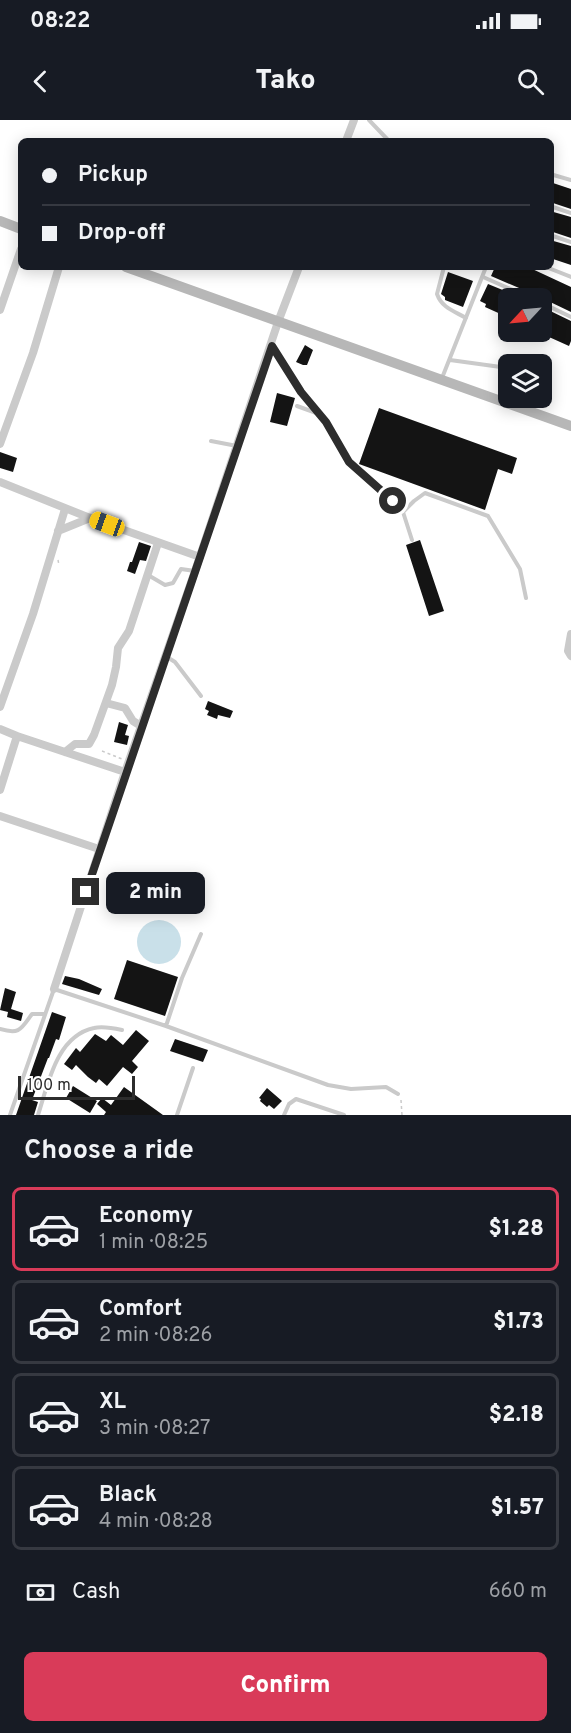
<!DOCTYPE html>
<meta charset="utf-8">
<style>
:root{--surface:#171b24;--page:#242831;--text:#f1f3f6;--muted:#9ea1a6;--line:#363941;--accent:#d93b59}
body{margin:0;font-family:Overpass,sans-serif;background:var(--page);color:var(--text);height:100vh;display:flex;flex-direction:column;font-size:22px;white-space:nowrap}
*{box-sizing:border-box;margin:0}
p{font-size:20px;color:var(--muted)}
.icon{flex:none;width:33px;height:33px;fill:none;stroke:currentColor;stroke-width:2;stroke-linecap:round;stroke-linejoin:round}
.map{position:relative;height:995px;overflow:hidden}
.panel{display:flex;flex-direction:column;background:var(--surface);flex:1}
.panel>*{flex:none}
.guide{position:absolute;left:18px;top:18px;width:536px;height:132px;border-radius:9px;box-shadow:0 3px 15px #0003;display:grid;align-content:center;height:132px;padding:0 24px;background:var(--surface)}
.needle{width:39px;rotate:244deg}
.fabs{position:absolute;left:498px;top:168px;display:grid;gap:12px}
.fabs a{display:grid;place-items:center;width:54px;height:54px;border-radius:9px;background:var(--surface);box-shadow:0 3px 15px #0003;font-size:30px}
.scale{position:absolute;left:18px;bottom:15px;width:117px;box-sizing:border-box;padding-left:6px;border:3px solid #2d2d2d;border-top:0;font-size:16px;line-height:21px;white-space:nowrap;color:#2d2d2d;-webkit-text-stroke:4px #fff;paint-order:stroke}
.end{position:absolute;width:27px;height:27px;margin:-14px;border:8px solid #2d2d2d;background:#fff;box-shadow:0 0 0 3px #fff}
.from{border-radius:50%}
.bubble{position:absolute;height:42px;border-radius:9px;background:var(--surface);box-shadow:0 3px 15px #0003;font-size:20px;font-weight:800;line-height:42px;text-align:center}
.car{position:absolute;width:18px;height:36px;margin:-18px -9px;border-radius:8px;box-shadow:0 0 4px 2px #0007;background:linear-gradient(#f5c518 24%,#345 0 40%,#f5c518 0 76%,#345 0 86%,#f5c518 0)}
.guide b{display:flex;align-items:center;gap:21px;height:57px;font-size:22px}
.guide b+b{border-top:2px solid var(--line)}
.guide i{width:15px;height:15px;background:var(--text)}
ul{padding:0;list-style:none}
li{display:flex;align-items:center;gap:18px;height:84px;margin:0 12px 9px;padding:0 12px;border:3px solid var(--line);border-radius:9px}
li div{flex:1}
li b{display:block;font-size:22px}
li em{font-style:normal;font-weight:800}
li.selected{border-color:var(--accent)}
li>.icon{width:54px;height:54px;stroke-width:1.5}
h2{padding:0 24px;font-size:27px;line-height:72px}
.pay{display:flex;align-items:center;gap:15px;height:66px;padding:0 24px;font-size:22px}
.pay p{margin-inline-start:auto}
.cta{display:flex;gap:12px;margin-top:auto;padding:12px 24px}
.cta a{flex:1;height:69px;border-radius:9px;background:var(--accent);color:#fff;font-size:24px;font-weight:800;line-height:69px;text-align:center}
.status{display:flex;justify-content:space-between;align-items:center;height:42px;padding:0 30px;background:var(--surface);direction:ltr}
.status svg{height:16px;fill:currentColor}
header{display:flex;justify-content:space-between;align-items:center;height:78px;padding:0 24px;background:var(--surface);font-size:27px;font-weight:800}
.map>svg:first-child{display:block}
.water{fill:#c9e0e9}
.building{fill:#141414}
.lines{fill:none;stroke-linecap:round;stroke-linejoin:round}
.path{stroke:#cacaca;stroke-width:1.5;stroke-dasharray:3 3;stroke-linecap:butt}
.lane{stroke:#cacaca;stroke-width:4}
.street{stroke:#cacaca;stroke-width:8}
.secondary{stroke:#b7b7b7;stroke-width:10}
.route{stroke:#2d2d2d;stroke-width:8}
</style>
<div class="status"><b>08:22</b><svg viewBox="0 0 49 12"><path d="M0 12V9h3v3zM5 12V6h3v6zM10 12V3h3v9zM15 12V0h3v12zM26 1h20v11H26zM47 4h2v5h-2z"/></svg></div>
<header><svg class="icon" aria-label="back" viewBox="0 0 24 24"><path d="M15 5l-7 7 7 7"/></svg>Tako<svg class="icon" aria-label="search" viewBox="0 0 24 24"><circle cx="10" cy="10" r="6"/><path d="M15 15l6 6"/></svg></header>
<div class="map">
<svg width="571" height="995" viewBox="0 0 571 995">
<rect width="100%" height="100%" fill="#fff"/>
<path class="water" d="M137 822a22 22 0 1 1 44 0a22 22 0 1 1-44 0Z"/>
<path class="building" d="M 550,62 L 571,69 L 571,89 L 550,82 Z
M 550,91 L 571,97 L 571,118 L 550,111 Z
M 550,120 L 571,126 L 571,145 L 550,138 Z
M 495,147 L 528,147 L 571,167 L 571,192 L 544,179 L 535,178 L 533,174 L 491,156 Z
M 448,152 L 473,161 L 463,187 L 445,180 L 445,177 L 441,174 Z
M 488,164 L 522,178 L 508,178 L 508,195 L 506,194 L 505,196 L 485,187 L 486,184 L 480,181 Z
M 542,187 L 571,201 L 571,221 L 569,226 L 549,217 L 551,214 L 542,210 Z
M 305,225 L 313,230 L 307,245 L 303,245 L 296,242 Z
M 277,273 L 295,278 L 287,306 L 270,302 Z
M 379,288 L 517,338 L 512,354 L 498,349 L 485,390 L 359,344 Z
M 0,332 L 17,338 L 13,352 L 0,348 Z
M 420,420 L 444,491 L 429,496 L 406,425 Z
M 139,422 L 151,426 L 146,441 L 140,440 L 135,454 L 127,451 L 130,442 L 132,442 Z
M 208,581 L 233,591 L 230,598 L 218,595 L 217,599 L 207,595 L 209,591 L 205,589 Z
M 119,602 L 128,605 L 125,615 L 129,616 L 127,625 L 114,622 Z
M 127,840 L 178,857 L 165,896 L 114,879 Z
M 65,856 L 79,859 L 102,869 L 99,875 L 62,864 Z
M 5,868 L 16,872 L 11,889 L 23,893 L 21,901 L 7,897 L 8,892 L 0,890 Z
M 52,892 L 66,897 L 59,920 L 56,919 L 49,938 L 48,938 L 32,980 L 38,982 L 34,995 L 16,995 Z
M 136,910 L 149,921 L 132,941 L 138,947 L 132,954 L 123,947 L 107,966 L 99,959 L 96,963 L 88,957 L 76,945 L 72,950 L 64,944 L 76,928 L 80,932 L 95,914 L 106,921 L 111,915 L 123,925 Z
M 175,919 L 208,930 L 203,942 L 170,931 Z
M 73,966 L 97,981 L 90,993 L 66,978 Z
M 124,967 L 163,995 L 104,995 L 106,992 L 97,984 L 102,978 L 111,985 Z
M 267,968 L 282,981 L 274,989 L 269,985 L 267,987 L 260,981 L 261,979 L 259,978 Z"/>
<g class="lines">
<path class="path" d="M 58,440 L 59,445
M 102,631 L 122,639
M 401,980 L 402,995"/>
<path class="lane" d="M 369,0 L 389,21
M 550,54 L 571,60
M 550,86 L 571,93
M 550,115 L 571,122
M 444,147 L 437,174 C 442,188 454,191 466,198
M 546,147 L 571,157
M 483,157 L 531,178
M 542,183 L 571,197
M 271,226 L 301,272 L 326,302 L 349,342 L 377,365 L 403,392 L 412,420
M 450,240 L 508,248
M 442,258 L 486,147
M 297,286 L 319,294
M 211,321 L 237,326
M 403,392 L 414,381 L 425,373 L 488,396 L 520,449 L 526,478
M 148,455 L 165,465 L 173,463 L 181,449 L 195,451
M 167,537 L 175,542 L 201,576
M 166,906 L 182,858 L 201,814
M 0,909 C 20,915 21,909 32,894 L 45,894
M 10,995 L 54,869 L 166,906 L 328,965 L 351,969 L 386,967 L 398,974
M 38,995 C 48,965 56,916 94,908 C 102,906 113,908 122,910
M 177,995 L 193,948
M 284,995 L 289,984 L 296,979 L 344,995"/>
<path class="street" d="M 346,21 L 354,0
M 0,190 L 21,129
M 0,324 L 33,233 L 59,147
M 0,362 L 90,398 L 200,437
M 58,411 L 90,398
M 571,514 L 568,531 L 571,536
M 106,583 L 125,588 L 133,601 L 141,606
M 0,587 L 33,494 L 65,389
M 0,609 L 17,616
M 65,632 L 75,624 L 89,624 L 94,615 L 112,565 L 116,547 L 118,528 L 129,511 L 158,423
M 0,670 L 17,616 L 125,652
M 0,696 L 99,729
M 54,869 L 125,652 L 195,451 L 278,202 L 299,147"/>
<path class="secondary" d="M 0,101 L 21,109
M 126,147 L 571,306"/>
</g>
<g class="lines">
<path class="route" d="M 86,772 L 272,226 L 301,272 L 326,302 L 349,342 L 393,381"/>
</g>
</svg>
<div class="fabs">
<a><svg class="needle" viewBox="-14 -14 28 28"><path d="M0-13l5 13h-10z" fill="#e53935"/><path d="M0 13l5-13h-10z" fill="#9ea1a6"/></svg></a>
<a><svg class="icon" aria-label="layers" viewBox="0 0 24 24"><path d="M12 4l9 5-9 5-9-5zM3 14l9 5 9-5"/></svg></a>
</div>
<div class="scale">100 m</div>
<i class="end from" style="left:393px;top:381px"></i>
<i class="end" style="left:86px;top:772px"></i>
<div class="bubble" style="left:106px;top:752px;width:99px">2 min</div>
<i class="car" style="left:107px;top:404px;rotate:290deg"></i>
<div class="guide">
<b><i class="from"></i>Pickup</b>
<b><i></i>Drop-off</b>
</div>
</div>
<section class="panel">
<h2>Choose a ride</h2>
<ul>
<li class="selected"><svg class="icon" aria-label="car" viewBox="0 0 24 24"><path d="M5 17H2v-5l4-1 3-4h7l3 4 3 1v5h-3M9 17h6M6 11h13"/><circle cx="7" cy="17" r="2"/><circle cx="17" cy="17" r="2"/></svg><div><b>Economy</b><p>1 min · 08:25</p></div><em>$1.28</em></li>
<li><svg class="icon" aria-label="car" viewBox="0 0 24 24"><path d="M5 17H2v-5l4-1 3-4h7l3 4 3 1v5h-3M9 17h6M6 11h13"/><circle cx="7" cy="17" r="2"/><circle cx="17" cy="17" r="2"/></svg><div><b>Comfort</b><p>2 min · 08:26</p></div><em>$1.73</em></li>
<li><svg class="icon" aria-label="car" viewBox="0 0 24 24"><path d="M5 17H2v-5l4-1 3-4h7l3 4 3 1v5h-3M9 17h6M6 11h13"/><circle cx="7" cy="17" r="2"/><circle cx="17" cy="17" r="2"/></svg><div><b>XL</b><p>3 min · 08:27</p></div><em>$2.18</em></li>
<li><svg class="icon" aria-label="car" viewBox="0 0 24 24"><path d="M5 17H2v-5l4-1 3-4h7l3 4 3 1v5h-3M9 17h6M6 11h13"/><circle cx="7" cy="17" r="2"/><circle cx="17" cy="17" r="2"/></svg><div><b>Black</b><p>4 min · 08:28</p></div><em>$1.57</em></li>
</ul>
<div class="pay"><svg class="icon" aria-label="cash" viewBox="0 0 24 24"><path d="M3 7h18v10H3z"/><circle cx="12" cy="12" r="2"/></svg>Cash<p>660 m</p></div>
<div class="cta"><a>Confirm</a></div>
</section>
